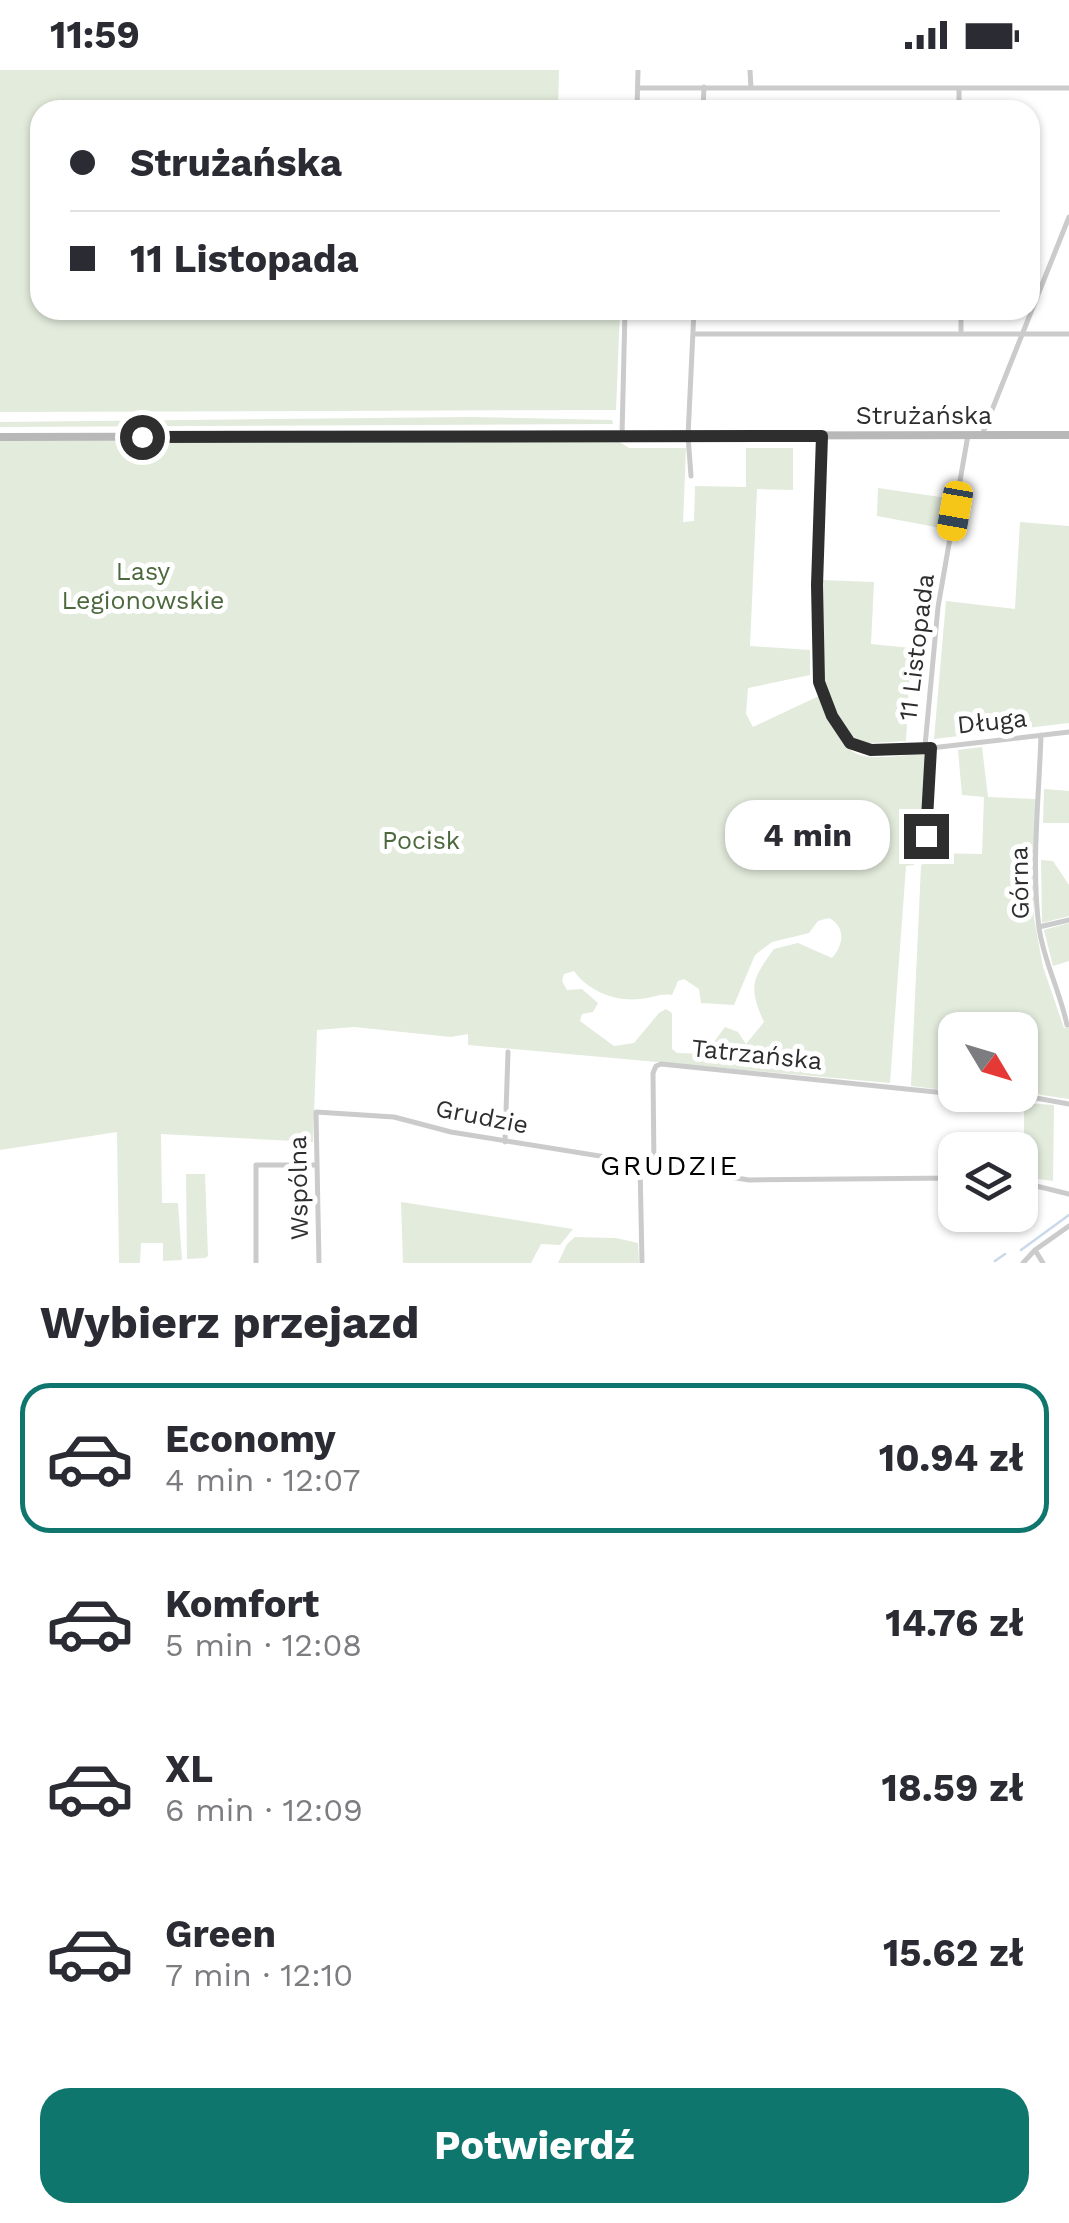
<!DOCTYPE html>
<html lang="pl">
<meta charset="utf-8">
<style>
:root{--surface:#fff;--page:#f2f2f3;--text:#2b2b33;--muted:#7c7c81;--line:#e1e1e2;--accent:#0f766e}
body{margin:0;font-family:"Work Sans",sans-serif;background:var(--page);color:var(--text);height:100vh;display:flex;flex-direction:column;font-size:38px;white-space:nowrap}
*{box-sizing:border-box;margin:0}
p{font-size:32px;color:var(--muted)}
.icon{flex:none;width:55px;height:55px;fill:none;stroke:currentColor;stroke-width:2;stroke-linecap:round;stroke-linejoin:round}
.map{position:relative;height:1193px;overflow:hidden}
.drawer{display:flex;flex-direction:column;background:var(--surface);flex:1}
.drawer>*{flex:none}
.guide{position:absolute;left:30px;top:30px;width:1010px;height:220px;border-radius:30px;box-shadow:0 2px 8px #0004;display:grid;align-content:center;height:220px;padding:0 40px;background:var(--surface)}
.needle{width:65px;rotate:128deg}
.fabs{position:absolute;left:938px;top:942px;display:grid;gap:20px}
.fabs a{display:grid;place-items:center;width:100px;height:100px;border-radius:20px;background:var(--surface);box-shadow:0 2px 8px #0004;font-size:50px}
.end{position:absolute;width:45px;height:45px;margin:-22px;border:12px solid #2e2e2e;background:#fff;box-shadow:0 0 0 5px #fff}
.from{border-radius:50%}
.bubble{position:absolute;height:70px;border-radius:30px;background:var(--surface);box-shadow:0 2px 8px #0004;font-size:32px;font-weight:700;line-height:70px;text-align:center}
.car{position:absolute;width:30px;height:60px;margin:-30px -15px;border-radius:12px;box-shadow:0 0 8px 2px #0007;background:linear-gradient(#f5c518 24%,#345 0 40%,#f5c518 0 76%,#345 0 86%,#f5c518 0)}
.guide b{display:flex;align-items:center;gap:35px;height:95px;font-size:38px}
.guide b+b{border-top:2px solid var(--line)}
.guide i{width:25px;height:25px;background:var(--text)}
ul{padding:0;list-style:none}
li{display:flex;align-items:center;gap:30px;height:150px;margin:0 20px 15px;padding:0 20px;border:5px solid transparent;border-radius:30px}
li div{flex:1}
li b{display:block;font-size:38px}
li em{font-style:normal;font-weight:700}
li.on{border-color:var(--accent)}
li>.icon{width:90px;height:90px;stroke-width:1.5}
h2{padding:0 40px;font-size:45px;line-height:120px}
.button{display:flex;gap:20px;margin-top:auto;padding:20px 40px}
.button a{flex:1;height:115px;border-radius:30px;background:var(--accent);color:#fff;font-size:40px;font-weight:700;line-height:115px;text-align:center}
.status{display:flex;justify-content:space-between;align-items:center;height:70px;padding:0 50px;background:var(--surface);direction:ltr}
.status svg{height:28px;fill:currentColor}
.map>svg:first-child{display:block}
.green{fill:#e2ebdc;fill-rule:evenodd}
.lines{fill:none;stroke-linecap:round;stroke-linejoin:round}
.stream{stroke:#c9d9ea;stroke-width:2.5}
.street{stroke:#cbcbcb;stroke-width:5}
.secondary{stroke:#b8b8b8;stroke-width:8}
.route{stroke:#2e2e2e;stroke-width:12}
.labels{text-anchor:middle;stroke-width:10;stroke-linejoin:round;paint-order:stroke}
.street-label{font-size:25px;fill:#2e2e2e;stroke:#fff}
.park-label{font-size:25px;fill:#4c683d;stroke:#fff}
.neighbourhood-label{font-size:28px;letter-spacing:2.5px;fill:#000;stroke:#fff}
</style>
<div class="status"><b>11:59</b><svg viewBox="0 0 49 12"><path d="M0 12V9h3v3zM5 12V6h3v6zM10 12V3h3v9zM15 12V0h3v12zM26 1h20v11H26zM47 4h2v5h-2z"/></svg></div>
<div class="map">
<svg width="1069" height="1193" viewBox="0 0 1069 1193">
<rect width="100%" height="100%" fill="#fff"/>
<path class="green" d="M 0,0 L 559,0 L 558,40 L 40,40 L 40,240 L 620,240 L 616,340 L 0,342 Z
M 469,347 L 612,350 L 613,354 L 0,357 L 0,352 Z
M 391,370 L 618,371 L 629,378 L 686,378 L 683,452 L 694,451 L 695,416 L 746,417 L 746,378 L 793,378 L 793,420 L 757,419 L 750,576 L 810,580 L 810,605 L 748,618 L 746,644 L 753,657 L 819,626 C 847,681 842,693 908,685 L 908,680 L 923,681 L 927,685 L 923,761 L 914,795 L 906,796 L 890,1013 L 468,975 L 468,964 L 451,967 L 354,957 L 317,960 L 313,1072 L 161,1064 L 162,1133 L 178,1133 L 182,1190 L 163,1191 L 163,1173 L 141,1173 L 140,1193 L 119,1193 L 117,1062 L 0,1080 L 0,371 ZM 829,848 C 846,857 844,874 832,888 L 798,873 L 774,879 C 752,909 748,917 764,952 L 746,974 L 738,962 L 725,957 L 705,984 L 677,983 L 672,979 L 672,943 L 666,939 L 659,943 L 634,973 L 614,976 L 580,951 L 582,944 L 593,942 L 598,933 L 582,919 L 567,920 L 562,911 L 564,904 L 574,901 C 588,921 616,932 640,929 C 652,928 660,923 672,925 L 678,911 L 684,909 L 699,919 L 701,933 L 734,935 L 755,885 L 772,872 L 809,863 L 818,851 Z
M 878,418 L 947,428 L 941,458 L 877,446 Z
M 1020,452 L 1069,456 L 1069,653 L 934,669 L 946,531 L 1015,539 Z
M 821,510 L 874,512 L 871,574 L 911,578 L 906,671 L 856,674 L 844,660 L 819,603 Z
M 982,677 L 988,727 L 1036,729 L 1034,848 L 1043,897 L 1064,958 L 1069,957 L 1069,1029 L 1042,1025 L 1020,1016 L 1020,960 L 955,960 L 955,1017 L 944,1020 L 911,1016 L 921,796 L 930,783 L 982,784 L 984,727 L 962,725 L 958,680 Z
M 1044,719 L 1069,721 L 1069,753 L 1043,753 Z
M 1041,790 L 1053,791 L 1069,815 L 1069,846 L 1042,853 Z
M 1069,853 L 1069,891 L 1053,896 L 1044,860 Z
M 1024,1033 L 1054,1035 L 1053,1111 L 1024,1107 Z
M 186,1104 L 205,1104 L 208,1186 L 205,1188 L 187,1189 Z
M 401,1132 L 573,1159 L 560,1175 L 541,1174 L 531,1193 L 403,1193 Z
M 575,1167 L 616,1168 L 638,1173 L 639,1193 L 558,1193 L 567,1174 Z"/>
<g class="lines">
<path class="stream" d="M 1021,1180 L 1069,1145
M 995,1191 L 1005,1184"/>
<path class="street" d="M 750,0 L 751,18
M 638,18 L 1069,18
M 959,18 L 959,40
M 637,40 L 638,0
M 703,40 L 704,17
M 961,240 L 961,262
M 693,264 L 1069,264
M 982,365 L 1069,147
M 622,366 L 625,240
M 822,366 L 816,605 L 832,647 L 850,673 L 871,680 L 931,678 L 1069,662
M 691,406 L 688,366 L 694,240
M 1041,665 C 1039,729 1031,795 1039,858 C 1044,892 1060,921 1067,955
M 925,676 L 938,537 L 968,365
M 926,767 L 931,678
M 1039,857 L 1069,850
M 979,1025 L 1025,1026 L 1069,1034
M 505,1072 L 508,982
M 640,1094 L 642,1193
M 654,1097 L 653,1003 L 656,996 L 661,994 L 955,1024
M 1020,1112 L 1069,1124
M 1035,1180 L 1043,1193
M 256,1193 L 256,1095 L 316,1095
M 319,1193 L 316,1042 L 394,1047 L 451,1062 L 749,1110 L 955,1108
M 1023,1193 L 1035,1180 L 1069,1156"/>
<path class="secondary" d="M 0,367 L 1069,365"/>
</g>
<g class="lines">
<path class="route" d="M 142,367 L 822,366 L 817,515 L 819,612 L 832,646 L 850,673 L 871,680 L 931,678 L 926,766"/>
</g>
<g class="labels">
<g class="street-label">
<text x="924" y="354">Strużańska</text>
<text transform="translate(916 577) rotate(-83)" y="9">11 Listopada</text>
<text transform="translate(992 651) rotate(-6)" y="9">Długa</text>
<text transform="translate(1019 813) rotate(-91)" y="9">Górna</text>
<text transform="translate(757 984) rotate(6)" y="9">Tatrzańska</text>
<text transform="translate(482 1046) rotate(11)" y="9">Grudzie</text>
<text transform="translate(298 1118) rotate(-91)" y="9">Wspólna</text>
</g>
<g class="park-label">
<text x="143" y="510">Lasy<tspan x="143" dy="29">Legionowskie</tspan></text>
<text x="421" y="779">Pocisk</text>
</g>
<g class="neighbourhood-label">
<text x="670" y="1105">GRUDZIE</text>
</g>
</g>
</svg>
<div class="fabs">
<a><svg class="needle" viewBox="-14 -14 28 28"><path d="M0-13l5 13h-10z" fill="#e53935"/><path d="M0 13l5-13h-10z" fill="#7c7c81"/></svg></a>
<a><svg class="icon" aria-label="layers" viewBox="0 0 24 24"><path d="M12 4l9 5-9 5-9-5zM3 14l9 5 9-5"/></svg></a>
</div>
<i class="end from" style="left:142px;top:367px"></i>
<i class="end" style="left:926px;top:766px"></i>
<div class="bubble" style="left:725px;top:730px;width:165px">4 min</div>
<i class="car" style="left:955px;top:441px;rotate:190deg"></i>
<div class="guide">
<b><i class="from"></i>Strużańska</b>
<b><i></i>11 Listopada</b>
</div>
</div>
<section class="drawer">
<h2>Wybierz przejazd</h2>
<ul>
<li class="on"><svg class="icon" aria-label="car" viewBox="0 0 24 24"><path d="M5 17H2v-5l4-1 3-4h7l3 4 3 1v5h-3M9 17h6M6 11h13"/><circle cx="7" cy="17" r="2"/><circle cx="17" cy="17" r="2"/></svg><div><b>Economy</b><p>4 min · 12:07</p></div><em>10.94 zł</em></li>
<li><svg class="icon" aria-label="car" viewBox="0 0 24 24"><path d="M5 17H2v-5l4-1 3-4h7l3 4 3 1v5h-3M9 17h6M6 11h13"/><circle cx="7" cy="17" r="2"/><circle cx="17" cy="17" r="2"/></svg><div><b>Komfort</b><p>5 min · 12:08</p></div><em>14.76 zł</em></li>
<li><svg class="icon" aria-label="car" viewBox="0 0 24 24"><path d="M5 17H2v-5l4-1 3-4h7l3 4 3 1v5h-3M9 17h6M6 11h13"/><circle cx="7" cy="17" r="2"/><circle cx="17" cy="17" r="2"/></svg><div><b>XL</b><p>6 min · 12:09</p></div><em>18.59 zł</em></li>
<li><svg class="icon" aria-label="car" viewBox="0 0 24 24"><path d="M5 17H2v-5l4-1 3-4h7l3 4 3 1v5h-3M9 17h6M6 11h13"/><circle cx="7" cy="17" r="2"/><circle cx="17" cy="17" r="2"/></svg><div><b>Green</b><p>7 min · 12:10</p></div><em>15.62 zł</em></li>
</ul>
<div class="button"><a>Potwierdź</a></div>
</section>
